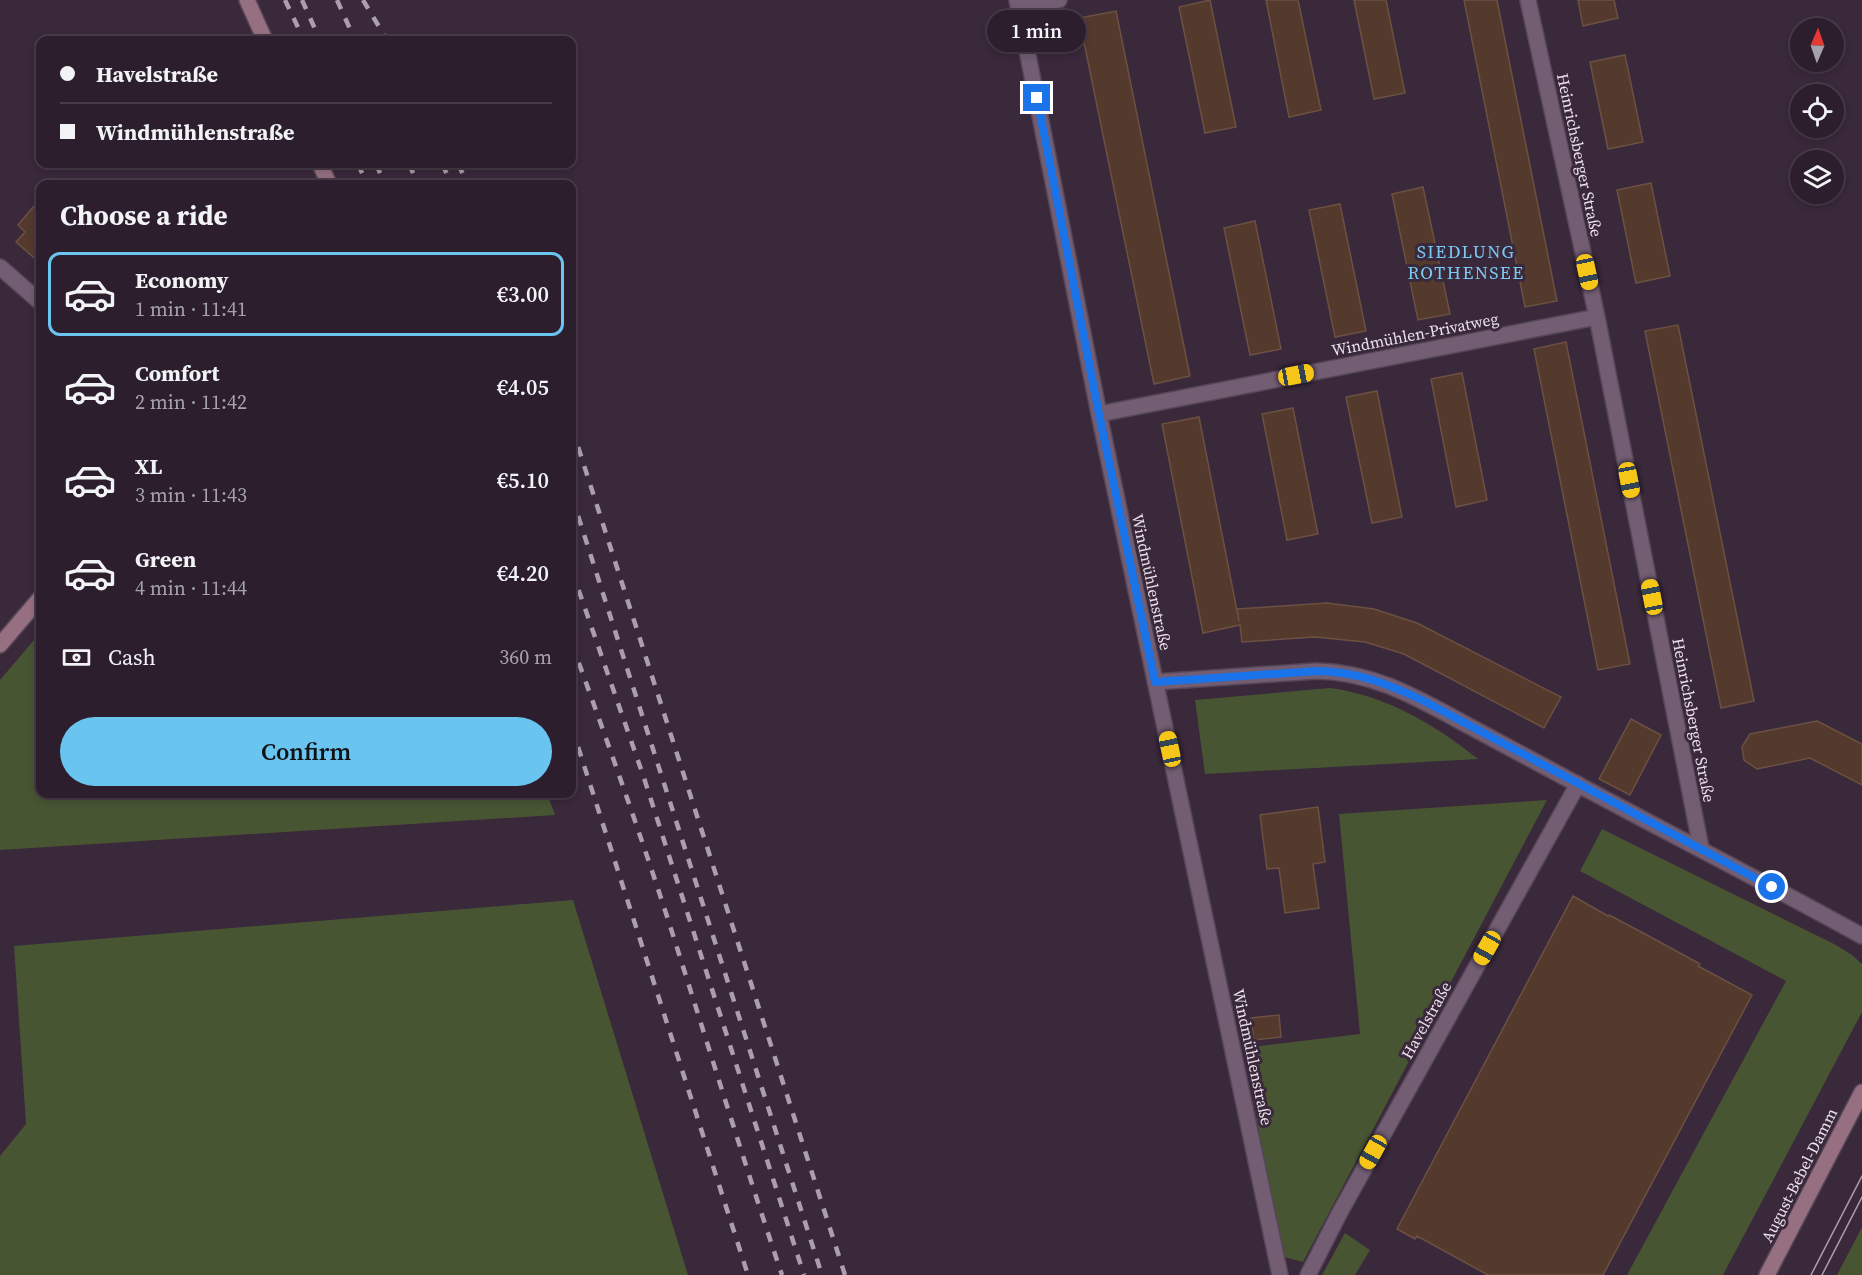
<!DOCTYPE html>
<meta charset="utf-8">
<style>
:root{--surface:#2c1e2c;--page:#342734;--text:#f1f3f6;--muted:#a6a2a9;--line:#483c48;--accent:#69c4f0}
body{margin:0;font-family:"Source Serif 4",serif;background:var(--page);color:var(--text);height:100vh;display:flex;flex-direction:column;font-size:22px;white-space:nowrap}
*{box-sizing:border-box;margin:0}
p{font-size:20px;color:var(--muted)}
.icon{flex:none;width:33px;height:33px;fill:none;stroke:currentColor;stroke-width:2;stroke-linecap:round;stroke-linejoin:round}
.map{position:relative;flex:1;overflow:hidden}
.panel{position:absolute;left:36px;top:180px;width:540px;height:618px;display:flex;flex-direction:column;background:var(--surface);border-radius:12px;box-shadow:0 3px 9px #0003,0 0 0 2px var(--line)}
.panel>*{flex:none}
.guide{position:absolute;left:36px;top:36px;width:540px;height:132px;border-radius:12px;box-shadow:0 3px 9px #0003,0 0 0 2px var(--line);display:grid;align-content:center;height:132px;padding:0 24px;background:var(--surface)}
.needle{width:39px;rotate:2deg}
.buttons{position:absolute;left:1790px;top:18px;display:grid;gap:12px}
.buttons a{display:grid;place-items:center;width:54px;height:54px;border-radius:50%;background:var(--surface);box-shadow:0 3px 9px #0003,0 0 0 2px var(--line);font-size:30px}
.end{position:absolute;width:27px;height:27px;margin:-14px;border:8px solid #1a73e8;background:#fff;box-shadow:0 0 0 3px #fff}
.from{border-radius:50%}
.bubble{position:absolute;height:42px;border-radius:21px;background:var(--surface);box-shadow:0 3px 9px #0003,0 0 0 2px var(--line);font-size:20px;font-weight:600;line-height:42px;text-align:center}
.car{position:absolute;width:18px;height:36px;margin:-18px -9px;border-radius:8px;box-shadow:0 0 4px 2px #0007;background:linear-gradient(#f5c518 24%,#345 0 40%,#f5c518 0 76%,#345 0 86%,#f5c518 0)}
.guide b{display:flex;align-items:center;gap:21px;height:57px;font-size:22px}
.guide b+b{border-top:2px solid var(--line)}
.guide i{width:15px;height:15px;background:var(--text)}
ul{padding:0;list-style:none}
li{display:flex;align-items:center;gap:18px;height:84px;margin:0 12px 9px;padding:0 12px;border:3px solid transparent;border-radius:12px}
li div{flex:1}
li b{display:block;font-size:22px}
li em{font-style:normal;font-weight:600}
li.current{border-color:var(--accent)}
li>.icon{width:54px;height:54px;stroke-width:1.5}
h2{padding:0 24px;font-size:27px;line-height:72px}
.pay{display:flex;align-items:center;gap:15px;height:66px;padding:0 24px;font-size:22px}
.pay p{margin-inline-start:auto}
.cta{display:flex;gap:12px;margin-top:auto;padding:12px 24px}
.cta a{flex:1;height:69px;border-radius:36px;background:var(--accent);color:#111;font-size:24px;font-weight:600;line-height:69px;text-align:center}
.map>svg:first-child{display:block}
.green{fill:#475533}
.building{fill:#533a2d;stroke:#6c5143;stroke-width:1.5}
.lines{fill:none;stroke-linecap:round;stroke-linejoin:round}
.street-casing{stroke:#564657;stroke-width:18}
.secondary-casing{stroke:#564657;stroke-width:18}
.street{stroke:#725d73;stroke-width:15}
.secondary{stroke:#967080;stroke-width:15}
.tram{stroke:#ac9eac;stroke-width:1.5}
.rail{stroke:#ac9eac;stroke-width:4.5;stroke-dasharray:10 10;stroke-linecap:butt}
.route{stroke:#1a73e8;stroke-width:8}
.labels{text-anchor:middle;stroke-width:6;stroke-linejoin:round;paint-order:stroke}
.street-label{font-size:16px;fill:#ede1ed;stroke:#3a283b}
.neighbourhood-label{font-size:18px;letter-spacing:1.5px;fill:#79cbf5;stroke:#3a283b}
</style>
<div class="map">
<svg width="1862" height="1275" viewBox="0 0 1862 1275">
<rect width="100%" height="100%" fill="#3a283b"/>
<path class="green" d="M 40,633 L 40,794 L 547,794 L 555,815 L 0,850 L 0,680 Z
M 1330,688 C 1385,695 1436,725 1478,759 L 1205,774 L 1195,700 Z
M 1547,800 L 1303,1262 L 1281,1256 L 1244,1048 L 1360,1034 L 1339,814 Z
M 1602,829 L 1836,945 L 1852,955 L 1862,964 L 1862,1012 L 1723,1275 L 1627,1275 L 1786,981 L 1580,871 Z
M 573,900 L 688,1275 L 0,1275 L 0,1156 L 26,1124 L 14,946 Z
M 1862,1227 L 1862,1275 L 1837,1275 Z
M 1345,1233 L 1370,1250 L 1355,1275 L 1322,1275 Z"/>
<path class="building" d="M 1210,0 L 1236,127 L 1205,133 L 1179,7 Z
M 1266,0 L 1298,0 L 1321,110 L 1289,117 Z
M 1354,0 L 1386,0 L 1405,93 L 1374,99 Z
M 1464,0 L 1497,0 L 1557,301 L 1525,307 Z
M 1578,0 L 1614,0 L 1618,18 L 1583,26 Z
M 1116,11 L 1190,376 L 1154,384 L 1079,18 Z
M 1625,55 L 1643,142 L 1608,149 L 1590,62 Z
M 1651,183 L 1670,276 L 1636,283 L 1617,190 Z
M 1423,187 L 1450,314 L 1418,320 L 1392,194 Z
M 40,199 L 40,263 L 16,242 L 25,232 L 18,225 Z
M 1340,204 L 1366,331 L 1335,337 L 1309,210 Z
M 1255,221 L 1281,349 L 1250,355 L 1224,228 Z
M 1678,325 L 1754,701 L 1721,708 L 1645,331 Z
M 1566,342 L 1630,664 L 1598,670 L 1534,349 Z
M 1462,373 L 1487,500 L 1456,507 L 1431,379 Z
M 1377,391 L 1402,517 L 1372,523 L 1346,397 Z
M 1293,408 L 1318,534 L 1287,540 L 1262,414 Z
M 1199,417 L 1239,621 L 1237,609 L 1327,603 L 1374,609 L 1417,623 L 1561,697 L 1544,728 L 1404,654 L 1365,642 L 1315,637 L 1242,642 L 1240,625 L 1203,633 L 1162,424 Z
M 1631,719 L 1661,735 L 1630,795 L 1599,779 Z
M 1817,721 L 1862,744 L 1862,785 L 1810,758 L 1757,769 L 1744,760 L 1742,747 L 1750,734 Z
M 1318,807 L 1325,862 L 1313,864 L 1319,908 L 1285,913 L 1279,868 L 1267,869 L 1260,815 Z
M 1573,896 L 1608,916 L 1609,915 L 1645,934 L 1700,964 L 1698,966 L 1752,995 L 1603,1275 L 1488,1275 L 1417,1236 L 1415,1239 L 1397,1229 Z
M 1279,1015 L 1281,1037 L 1254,1040 L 1251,1018 Z"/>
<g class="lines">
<defs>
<path id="street" d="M 1017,0 L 1099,414 L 1280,1275
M 1528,0 L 1597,317 L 1701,848
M 1019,8 L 1059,0
M 0,267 L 40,302
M 1099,414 L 1597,317
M 1155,682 L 1317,671 C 1375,672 1419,699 1469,726 C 1505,745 1541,765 1577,784 C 1672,835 1768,884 1862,936
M 1308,1275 L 1339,1214 L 1578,784"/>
<path id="secondary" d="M 247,0 L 265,40
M 320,164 L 329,184
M 0,645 L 40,598
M 1767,1275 L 1862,1092"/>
</defs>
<use href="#street" class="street-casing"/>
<use href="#secondary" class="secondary-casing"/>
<use href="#street" class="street"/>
<use href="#secondary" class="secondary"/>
<path class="tram" d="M 1811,1275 L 1862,1176
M 1822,1275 L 1862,1197"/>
<path class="rail" d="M 285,0 L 304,40
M 302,0 L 320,40
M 337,0 L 355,40
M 363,0 L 387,40
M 358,164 L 367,184
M 376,164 L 385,184
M 409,164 L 418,184
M 442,164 L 452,184
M 458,164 L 468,184
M 572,428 L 845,1275
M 572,497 L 822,1275
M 572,571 L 643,775 L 804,1275
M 572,644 C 609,746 646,849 679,954 C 713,1061 746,1168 782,1275
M 572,728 L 748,1275"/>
</g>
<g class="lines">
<path class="route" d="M 1037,98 L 1099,414 L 1155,682 L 1317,671 C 1358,672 1386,683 1422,700 L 1772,887"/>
</g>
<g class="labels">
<g class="street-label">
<text transform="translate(1580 155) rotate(78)" y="6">Heinrichsberger Straße</text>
<text transform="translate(1415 334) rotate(-11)" y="6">Windmühlen-Privatweg</text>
<text transform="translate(1152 582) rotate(78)" y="6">Windmühlenstraße</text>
<text transform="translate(1694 720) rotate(79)" y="6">Heinrichsberger Straße</text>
<text transform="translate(1426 1020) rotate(-61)" y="6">Havelstraße</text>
<text transform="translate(1253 1057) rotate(78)" y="6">Windmühlenstraße</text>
<text transform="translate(1799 1175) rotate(-63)" y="6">August-Bebel-Damm</text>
</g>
<g class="neighbourhood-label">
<text x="1466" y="258">SIEDLUNG<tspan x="1466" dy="21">ROTHENSEE</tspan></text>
</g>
</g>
</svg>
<div class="buttons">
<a><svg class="needle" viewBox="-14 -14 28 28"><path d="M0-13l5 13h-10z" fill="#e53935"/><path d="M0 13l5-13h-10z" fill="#a6a2a9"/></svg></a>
<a><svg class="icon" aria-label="locate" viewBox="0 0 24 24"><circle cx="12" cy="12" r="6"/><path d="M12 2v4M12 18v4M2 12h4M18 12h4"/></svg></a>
<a><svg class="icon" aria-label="layers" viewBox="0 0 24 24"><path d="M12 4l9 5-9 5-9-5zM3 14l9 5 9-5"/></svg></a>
</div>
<i class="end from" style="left:1772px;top:887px"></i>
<i class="end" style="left:1037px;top:98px"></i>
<div class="bubble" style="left:987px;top:10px;width:99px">1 min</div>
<i class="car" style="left:1587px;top:272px;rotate:168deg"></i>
<i class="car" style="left:1296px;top:375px;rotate:79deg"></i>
<i class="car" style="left:1629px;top:480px;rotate:169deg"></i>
<i class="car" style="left:1652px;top:597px;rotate:349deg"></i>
<i class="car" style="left:1170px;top:749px;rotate:348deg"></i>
<i class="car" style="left:1487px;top:948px;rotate:209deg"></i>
<i class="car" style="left:1373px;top:1152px;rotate:209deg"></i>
<div class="guide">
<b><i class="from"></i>Havelstraße</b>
<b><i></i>Windmühlenstraße</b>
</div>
<section class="panel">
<h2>Choose a ride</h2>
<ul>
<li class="current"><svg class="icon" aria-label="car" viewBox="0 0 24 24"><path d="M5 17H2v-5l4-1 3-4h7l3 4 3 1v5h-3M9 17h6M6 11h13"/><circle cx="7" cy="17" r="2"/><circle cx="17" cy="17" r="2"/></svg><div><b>Economy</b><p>1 min · 11:41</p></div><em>€3.00</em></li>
<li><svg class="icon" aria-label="car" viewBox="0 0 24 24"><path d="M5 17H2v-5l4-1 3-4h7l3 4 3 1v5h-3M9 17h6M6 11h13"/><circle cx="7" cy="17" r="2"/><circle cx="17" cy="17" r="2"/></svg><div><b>Comfort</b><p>2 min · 11:42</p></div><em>€4.05</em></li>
<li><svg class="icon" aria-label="car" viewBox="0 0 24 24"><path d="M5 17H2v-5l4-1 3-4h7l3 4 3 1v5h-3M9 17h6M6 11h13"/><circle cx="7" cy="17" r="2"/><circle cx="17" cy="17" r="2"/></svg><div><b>XL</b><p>3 min · 11:43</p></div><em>€5.10</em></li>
<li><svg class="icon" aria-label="car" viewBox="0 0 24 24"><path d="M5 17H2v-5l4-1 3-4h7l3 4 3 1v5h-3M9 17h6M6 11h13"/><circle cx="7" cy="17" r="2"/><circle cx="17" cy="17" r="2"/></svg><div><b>Green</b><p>4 min · 11:44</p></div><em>€4.20</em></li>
</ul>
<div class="pay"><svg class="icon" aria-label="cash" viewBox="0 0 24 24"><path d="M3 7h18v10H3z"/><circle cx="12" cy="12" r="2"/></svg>Cash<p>360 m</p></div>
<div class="cta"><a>Confirm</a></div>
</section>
</div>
